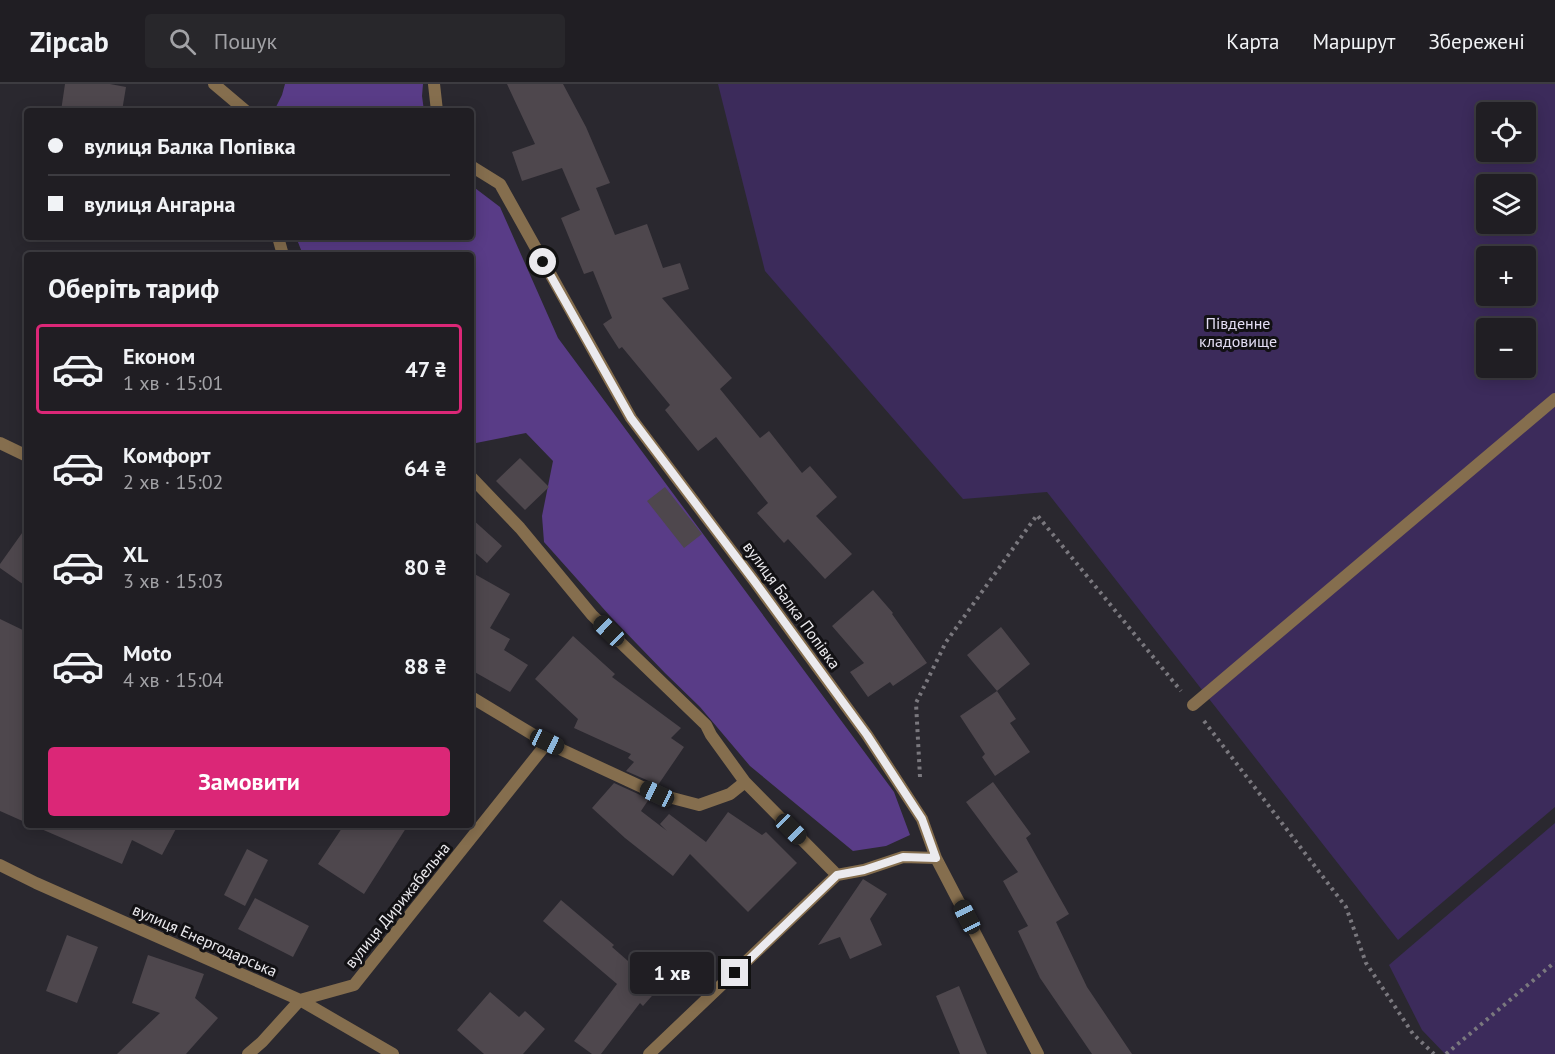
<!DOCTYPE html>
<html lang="uk">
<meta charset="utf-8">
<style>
:root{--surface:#201e23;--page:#28272b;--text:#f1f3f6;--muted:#a2a2a6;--line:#3d3c41;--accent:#db2777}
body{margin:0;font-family:"PT Sans",sans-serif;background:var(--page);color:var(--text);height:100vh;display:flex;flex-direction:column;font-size:22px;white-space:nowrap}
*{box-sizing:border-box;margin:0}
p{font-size:20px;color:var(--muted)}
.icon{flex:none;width:33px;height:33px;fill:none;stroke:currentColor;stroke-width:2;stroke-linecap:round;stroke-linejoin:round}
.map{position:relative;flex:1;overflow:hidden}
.side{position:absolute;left:24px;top:168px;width:450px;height:576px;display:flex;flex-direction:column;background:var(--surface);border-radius:6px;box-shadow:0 3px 15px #0003,0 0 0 2px var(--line)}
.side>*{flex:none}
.guide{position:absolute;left:24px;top:24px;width:450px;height:132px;border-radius:6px;box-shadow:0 3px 15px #0003,0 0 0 2px var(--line);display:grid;align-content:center;height:132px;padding:0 24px;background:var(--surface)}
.controls{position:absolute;left:1476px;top:18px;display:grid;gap:12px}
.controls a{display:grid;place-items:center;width:60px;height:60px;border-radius:6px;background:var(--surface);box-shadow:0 3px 15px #0003,0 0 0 2px var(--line);font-size:30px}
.end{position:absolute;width:27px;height:27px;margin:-14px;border:8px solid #ebeaee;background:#111;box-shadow:0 0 0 3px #111}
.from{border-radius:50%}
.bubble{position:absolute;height:42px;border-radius:6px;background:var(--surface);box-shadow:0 3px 15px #0003,0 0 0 2px var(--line);font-size:20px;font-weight:700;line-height:42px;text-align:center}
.car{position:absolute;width:18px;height:36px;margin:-18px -9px;border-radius:8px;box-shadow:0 0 4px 2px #0007;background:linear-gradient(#222 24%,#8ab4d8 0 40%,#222 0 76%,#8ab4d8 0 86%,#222 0)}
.guide b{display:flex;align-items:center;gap:21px;height:57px;font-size:22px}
.guide b+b{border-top:2px solid var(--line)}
.guide i{width:15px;height:15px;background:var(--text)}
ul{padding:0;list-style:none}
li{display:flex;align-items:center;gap:18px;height:90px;margin:0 12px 9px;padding:0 12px;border:3px solid transparent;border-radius:6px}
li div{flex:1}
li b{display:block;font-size:22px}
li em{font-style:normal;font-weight:700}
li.current{border-color:var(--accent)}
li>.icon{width:54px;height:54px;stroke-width:1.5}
h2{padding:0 24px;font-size:27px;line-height:72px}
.action{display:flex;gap:12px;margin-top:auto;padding:12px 24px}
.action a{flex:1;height:69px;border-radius:6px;background:var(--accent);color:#fff;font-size:24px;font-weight:700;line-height:69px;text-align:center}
header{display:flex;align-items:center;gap:36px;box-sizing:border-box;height:84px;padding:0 30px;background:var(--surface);border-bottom:2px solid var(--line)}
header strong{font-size:28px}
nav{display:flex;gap:33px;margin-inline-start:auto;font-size:21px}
.search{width:420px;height:54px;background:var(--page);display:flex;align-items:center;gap:15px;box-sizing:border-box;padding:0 21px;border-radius:6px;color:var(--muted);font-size:22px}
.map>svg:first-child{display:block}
.green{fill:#3c2b5b;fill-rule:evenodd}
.forest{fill:#593c87}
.building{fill:#4e474d}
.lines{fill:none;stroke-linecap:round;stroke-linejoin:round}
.path{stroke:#7a787e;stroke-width:4;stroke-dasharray:3 4.5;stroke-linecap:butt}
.lane{stroke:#856e4e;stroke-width:12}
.street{stroke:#856e4e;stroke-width:12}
.route{stroke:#ebeaee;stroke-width:8}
.labels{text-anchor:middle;stroke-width:6;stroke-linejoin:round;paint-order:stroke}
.park-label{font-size:16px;fill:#e4def4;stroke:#121114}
.street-label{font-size:16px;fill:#ebeaee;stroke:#121114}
</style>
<header>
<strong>Zipcab</strong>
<div class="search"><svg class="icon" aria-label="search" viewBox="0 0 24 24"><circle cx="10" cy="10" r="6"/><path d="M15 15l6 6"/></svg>Пошук</div>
<nav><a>Карта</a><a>Маршрут</a><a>Збережені</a></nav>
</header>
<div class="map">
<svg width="1555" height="970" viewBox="0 0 1555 970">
<rect width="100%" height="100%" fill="#2a282f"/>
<path class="green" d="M 718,0 L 1555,0 L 1555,723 L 1398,856 L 1047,408 L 963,415 L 765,187 ZM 1486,28 L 1526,28 L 1526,68 L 1486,68 ZM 1486,100 L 1526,100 L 1526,140 L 1486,140 ZM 1486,172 L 1526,172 L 1526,212 L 1486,212 ZM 1486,244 L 1526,244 L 1526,284 L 1486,284 Z
M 1555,739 L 1555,970 L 1445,970 L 1422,946 L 1389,881 Z"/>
<path class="forest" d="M 285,0 L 423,0 L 422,12 L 424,27 L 274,27 L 282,11 Z
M 471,101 L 500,123 L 558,254 L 894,708 L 910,751 L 886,762 L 853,767 L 750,682 L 700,623 L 665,589 L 610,532 L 544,458 L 542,432 L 553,377 L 526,349 L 476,359 L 471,356 L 471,171 L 303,171 L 296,153 L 471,153 Z"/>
<path class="building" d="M 65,0 L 110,0 L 126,3 L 122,27 L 61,27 Z
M 507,0 L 563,0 L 586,43 L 610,99 L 596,104 L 615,151 L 647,140 L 663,184 L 680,179 L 689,205 L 662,214 L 732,294 L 720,305 L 760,354 L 769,347 L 802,389 L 810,382 L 837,413 L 816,432 L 852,470 L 825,495 L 788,455 L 784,459 L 757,429 L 768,419 L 716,353 L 698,367 L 665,326 L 670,321 L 622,263 L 619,265 L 603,240 L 612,234 L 593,187 L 584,190 L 561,134 L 580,126 L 562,84 L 522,97 L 512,68 L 535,60 Z
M 520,374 L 549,403 L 525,426 L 496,397 Z
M 665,403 L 702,450 L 684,464 L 647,417 Z
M 471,434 L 502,462 L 487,479 L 471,465 Z
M 27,442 L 27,503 L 0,484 L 0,480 Z
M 471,488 L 510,510 L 490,544 L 510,555 L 504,566 L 528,581 L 510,608 L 471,586 Z
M 873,506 L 893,529 L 892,530 L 927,579 L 893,602 L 890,598 L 868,613 L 850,588 L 864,579 L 832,542 Z
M 0,535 L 27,548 L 27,739 L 0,727 Z
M 1001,543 L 1030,580 L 997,607 L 967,571 Z
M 573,552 L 615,590 L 612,593 L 681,644 L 671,654 L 684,663 L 658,701 L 626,687 L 634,678 L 628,674 L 631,670 L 574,644 L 578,635 L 535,595 Z
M 997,607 L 1016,635 L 1010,639 L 1030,668 L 995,692 L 982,673 L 985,670 L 960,632 Z
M 993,698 L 1031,750 L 1026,754 L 1069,830 L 1056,838 L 1087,903 L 1132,970 L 1092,970 L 1040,894 L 1018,847 L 1028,842 L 1003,797 L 1018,788 L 966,718 Z
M 614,699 L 649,715 L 641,727 L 667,747 L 660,740 L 669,730 L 706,758 L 728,728 L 762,751 L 766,748 L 797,779 L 748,828 L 690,770 L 673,792 L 625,754 L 592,724 Z
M 32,741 L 178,741 L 162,771 L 132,756 L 122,780 Z
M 344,741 L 408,741 L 364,810 L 318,780 Z
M 247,765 L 268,776 L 245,822 L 224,811 Z
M 863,795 L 887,810 L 870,835 L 882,861 L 850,875 L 840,853 L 818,861 Z
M 255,814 L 309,842 L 293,873 L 238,845 Z
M 561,816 L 614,861 L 612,863 L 659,904 L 643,922 L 640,919 L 601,970 L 592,970 L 574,957 L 617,900 L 543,837 Z
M 67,851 L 98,863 L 77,919 L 46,907 Z
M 148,871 L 204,890 L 195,914 L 218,934 L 186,970 L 117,970 L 160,929 L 132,919 Z
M 959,902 L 987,970 L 960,970 L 936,912 Z
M 490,908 L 519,933 L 525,927 L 545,945 L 523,970 L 484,970 L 457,946 Z"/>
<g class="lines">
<path class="path" d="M 1204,637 L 1346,823 L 1366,879 L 1413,950 L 1434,970
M 920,693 L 916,619 L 946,558 L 1037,431 L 1181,607
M 1446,970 L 1555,878"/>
<path class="lane" d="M 1193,621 L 1555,315"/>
<path class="street" d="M 214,0 L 246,27
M 434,0 L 437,27
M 471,82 L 500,100 L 631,334 L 755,498 L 867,651 L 922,735 L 936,774 L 1038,970
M 278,153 L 283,171
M 0,359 L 27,372
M 471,393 L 520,444 L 592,531 L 706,641 L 711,651 L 745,698 L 837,791 L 864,786 L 903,773 L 936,774
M 471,613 L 547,659 L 657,710 L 699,721 L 730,710 L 745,698
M 0,781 L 36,799 L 300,916 L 393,970
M 248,970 L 262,958 L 300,916 L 354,901 L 547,659
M 649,970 L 837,791"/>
</g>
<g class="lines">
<path class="route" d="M 543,178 L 631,334 L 755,498 L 867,651 L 922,735 L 936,774 L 903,773 L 864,786 L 837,791 L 735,889"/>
</g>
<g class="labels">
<g class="park-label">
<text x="1238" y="245">Південне<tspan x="1238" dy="18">кладовище</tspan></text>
</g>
<g class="street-label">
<text transform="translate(792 521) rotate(54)" y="6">вулиця Балка Попівка</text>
<text transform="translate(397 821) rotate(-51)" y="6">вулиця Дирижабельна</text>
<text transform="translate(205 856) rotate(24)" y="6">вулиця Енергодарська</text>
</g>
</g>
</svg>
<div class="controls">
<a><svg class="icon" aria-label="locate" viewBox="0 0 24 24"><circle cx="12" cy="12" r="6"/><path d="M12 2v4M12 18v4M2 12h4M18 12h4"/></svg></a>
<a><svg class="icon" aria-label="layers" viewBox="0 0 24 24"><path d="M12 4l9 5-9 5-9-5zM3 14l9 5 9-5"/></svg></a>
<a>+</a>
<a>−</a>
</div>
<i class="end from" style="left:543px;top:178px"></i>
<i class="end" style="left:735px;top:889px"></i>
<div class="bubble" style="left:630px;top:868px;width:84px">1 хв</div>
<i class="car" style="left:609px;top:547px;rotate:314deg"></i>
<i class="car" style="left:547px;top:658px;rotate:115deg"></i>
<i class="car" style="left:657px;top:710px;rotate:295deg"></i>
<i class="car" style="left:791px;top:745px;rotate:135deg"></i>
<i class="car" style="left:967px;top:833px;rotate:333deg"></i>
<div class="guide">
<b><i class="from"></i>вулиця Балка Попівка</b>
<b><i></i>вулиця Ангарна</b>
</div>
<section class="side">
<h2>Оберіть тариф</h2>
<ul>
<li class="current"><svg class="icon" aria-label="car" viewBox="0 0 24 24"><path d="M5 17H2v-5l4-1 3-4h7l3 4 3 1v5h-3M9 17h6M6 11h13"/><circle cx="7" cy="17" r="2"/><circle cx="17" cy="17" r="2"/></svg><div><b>Економ</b><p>1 хв · 15:01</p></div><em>47 ₴</em></li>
<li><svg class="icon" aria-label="car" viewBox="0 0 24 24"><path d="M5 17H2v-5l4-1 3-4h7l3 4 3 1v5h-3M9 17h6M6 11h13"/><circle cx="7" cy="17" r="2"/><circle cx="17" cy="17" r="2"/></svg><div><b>Комфорт</b><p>2 хв · 15:02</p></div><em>64 ₴</em></li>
<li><svg class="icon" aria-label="car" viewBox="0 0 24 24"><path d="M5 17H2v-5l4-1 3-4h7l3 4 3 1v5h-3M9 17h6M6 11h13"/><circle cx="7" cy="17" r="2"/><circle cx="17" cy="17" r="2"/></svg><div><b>XL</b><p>3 хв · 15:03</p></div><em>80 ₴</em></li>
<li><svg class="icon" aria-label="car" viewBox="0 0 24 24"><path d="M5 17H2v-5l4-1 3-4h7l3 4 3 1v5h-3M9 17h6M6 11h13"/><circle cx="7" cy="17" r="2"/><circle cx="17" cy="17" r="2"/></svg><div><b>Moto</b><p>4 хв · 15:04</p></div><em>88 ₴</em></li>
</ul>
<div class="action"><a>Замовити</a></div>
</section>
</div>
